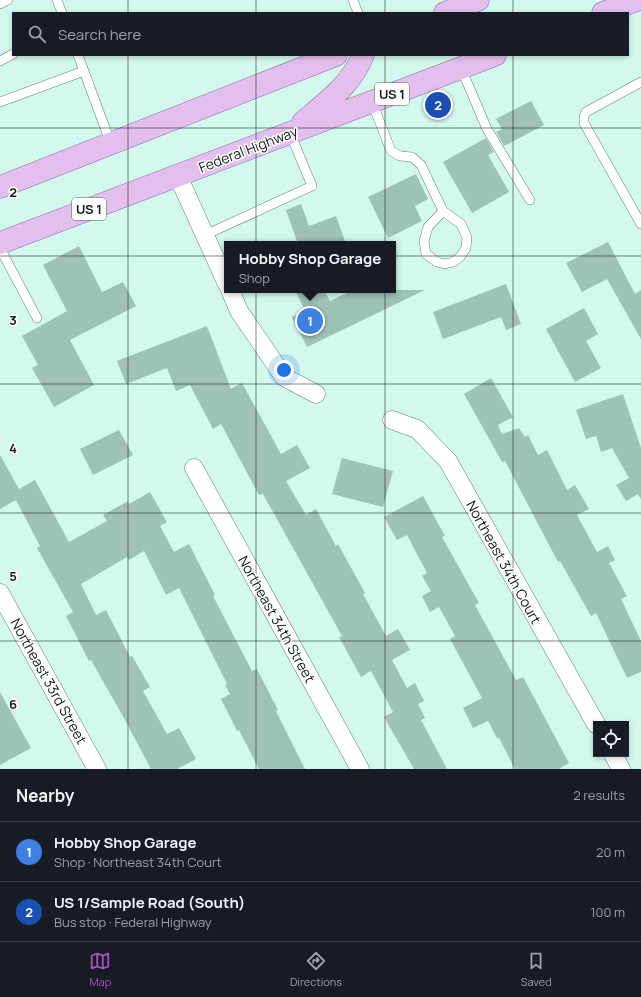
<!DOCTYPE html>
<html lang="en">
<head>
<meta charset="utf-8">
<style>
  body { margin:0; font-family:Manrope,sans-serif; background:#242831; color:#f1f3f6 }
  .controls { position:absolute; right:12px; bottom:12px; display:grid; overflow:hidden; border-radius:0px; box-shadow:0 2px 6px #0003 }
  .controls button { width:36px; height:36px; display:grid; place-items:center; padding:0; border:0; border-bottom:1px solid #363941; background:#171b24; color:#f1f3f6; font:20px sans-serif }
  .you { position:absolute; left:284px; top:370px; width:14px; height:14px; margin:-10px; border:3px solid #fff; border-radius:50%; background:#1a73e8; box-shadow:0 0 0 6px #1a73e833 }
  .badge { display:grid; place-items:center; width:26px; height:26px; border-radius:50%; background:#ab54c1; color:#fff; font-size:13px; font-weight:700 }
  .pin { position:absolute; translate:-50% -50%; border:2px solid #fff; box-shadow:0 1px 4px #0006 }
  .popup { position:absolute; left:224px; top:241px; width:172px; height:52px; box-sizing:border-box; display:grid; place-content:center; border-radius:0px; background:#171b24; filter:drop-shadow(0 1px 3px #0005); font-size:13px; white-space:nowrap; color:#9ea1a6 }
  .popup b { font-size:15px; color:#f1f3f6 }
  .popup::after { content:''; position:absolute; left:50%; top:100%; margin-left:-8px; border:8px solid transparent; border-top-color:#171b24 }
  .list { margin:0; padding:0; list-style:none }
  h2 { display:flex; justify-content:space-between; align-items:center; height:52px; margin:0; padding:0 16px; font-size:17px }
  h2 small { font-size:13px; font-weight:400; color:#9ea1a6 }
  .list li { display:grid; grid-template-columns:26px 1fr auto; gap:12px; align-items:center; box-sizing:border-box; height:60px; padding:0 16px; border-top:1px solid #363941 }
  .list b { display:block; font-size:15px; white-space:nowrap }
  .list p { margin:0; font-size:13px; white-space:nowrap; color:#9ea1a6 }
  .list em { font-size:13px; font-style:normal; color:#9ea1a6 }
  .icon { flex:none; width:22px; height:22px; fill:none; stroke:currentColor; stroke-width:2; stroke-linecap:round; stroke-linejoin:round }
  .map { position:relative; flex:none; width:641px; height:769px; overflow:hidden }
  .search { position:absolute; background:#171b24; box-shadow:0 2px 6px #0003; left:12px; right:12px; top:12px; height:44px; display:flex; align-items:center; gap:10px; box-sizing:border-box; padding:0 14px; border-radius:0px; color:#9ea1a6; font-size:15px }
  .sheet { height:172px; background:#171b24 }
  nav { display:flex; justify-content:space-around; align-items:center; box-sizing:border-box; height:56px; border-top:1px solid #363941; background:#171b24; font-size:11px; color:#9ea1a6 }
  nav a { display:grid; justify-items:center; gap:2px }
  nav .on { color:#ab54c1 }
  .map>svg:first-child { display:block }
</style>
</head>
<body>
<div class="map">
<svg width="641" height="769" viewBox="0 0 641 769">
  <rect width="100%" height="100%" fill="#d3f9ee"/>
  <path fill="#9ec2b8" d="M 531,101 L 544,125 L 504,146 L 496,132 L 502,129 L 496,119 Z
    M 486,138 L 494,152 L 488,155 L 509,192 L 472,213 L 443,162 Z
    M 416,174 L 428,199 L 415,206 L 422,221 L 388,238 L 368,197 Z
    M 301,204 L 309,226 L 336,216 L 346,244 L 298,244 L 286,210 Z
    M 608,242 L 635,294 L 641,290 L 641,339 L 607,279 L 582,292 L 566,263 Z
    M 79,246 L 102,292 L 123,282 L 136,306 L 70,340 L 94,385 L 54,407 L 32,368 L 38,365 L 22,336 L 67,311 L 43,265 Z
    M 506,284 L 521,324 L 506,330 L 501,317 L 443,339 L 433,312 Z
    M 295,290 L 324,290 L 330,301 L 353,290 L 425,290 L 307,347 L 292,317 L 305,311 Z
    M 584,308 L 598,334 L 586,341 L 601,368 L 575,382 L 546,329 Z
    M 207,326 L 231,389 L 242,383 L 281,454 L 297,445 L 310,468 L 286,481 L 306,515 L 316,509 L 336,546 L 338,544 L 365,593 L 363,594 L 386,636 L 398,629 L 410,650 L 392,660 L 407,688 L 415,683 L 424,701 L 418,704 L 425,718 L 421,720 L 447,769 L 414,769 L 384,717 L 393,712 L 371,671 L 361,677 L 339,637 L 342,636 L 263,494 L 259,495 L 221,424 L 213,429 L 190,385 L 176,391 L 167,368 L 126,384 L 117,361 Z
    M 491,378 L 513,417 L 498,425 L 502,434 L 519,428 L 525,437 L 528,435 L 538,455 L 547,450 L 567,490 L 575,485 L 589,509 L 577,515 L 597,552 L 608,546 L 615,560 L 609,563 L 627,596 L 621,599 L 641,641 L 641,672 L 627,678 L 596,613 L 591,616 L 560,561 L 558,562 L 505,461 L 502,462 L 464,394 Z
    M 623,394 L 641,448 L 641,499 L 638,494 L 626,501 L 616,485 L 629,478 L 612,448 L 601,452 L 596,436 L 586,439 L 576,410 Z
    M 119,430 L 133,455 L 93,475 L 80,449 Z
    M 0,455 L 19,489 L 35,480 L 69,542 L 107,521 L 103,515 L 128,501 L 129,504 L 150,492 L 167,522 L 160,526 L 174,552 L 189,544 L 215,595 L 213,596 L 252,671 L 257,669 L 278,710 L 276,711 L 305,769 L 259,769 L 239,730 L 237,731 L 221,699 L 230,694 L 225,685 L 227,684 L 179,588 L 166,595 L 144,551 L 129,560 L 127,557 L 81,584 L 96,615 L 106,610 L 130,657 L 132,656 L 150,687 L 143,691 L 167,734 L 179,728 L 196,759 L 177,769 L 151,769 L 125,720 L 91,660 L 89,661 L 66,616 L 73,612 L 37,548 L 40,546 L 16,500 L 0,509 Z
    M 342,458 L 393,471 L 383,507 L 332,494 Z
    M 423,496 L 445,536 L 442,537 L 479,603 L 475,605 L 516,680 L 523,677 L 569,763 L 559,769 L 515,769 L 499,738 L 497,738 L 488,721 L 473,728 L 463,708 L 482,698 L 450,639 L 455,636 L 439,607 L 430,612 L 422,596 L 431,591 L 422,576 L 427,573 L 407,535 L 397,540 L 384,517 Z
    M 0,692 L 31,748 L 0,765 Z"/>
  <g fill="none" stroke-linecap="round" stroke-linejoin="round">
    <g stroke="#5f8177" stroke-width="10">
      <path id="service" d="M 57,0 L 62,13
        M 353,0 L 358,13
        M 0,4 L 8,0
        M 78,55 L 111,144
        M 0,61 L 13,54
        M 461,68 L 487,129 L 530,200
        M 641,82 L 586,112 L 584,116 L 584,123 L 641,224
        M 0,102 L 84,71
        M 372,102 L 391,151 L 400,156 L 412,157 L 421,165 L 443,211 L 461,224 L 467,237 L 466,248 L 460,257 L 453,262 L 445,264 L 437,262 L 426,254 L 424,241 L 428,227 L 443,211
        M 205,235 L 312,186 L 290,133
        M 0,248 L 37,318"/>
    </g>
    <g stroke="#5f8177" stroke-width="19">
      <path id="minor" d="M 178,176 L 227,284
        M 230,290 L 239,311 L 284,377 L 316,394
        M 392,420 L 417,429 L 448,461 L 596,724
        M 194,468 L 360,769
        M 0,593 L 97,769
        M 613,754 L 621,769"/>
    </g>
    <g stroke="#8d6b9c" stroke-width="23">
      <path id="primary" d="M 445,13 L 478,0
        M 603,13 L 637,0
        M 303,122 C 326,103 352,84 363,55
        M 0,187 L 336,55
        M 0,243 L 495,55"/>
    </g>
    <use href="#service" stroke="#fff" stroke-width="9"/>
    <use href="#minor" stroke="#fff" stroke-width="18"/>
    <use href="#primary" stroke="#e3bfee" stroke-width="22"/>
  </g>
  <path fill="none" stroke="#101e1a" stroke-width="1" stroke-opacity="0.55" d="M 128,0 L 128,13M 256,0 L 256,13M 385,0 L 385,13M 513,0 L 513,13M 128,55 L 128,769M 256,55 L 256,769M 385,55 L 385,769M 513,55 L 513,769M 0,128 L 641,128M 0,256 L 641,256M 0,384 L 641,384M 0,513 L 641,513M 0,641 L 641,641"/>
  <g text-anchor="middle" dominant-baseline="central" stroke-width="3" stroke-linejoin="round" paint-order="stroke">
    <g fill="#fff" stroke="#58625f" stroke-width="1">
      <rect x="375" y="83" width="34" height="22" rx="3"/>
      <rect x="72" y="198" width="34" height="22" rx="3"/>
    </g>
    <g font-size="13" font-weight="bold" fill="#101e1a">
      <text x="392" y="94">US 1</text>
      <text x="89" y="209">US 1</text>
    </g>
    <g font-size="14" fill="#101e1a" stroke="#fff">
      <text transform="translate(248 149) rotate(-21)">Federal Highway</text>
      <text transform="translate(504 562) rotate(61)">Northeast 34th Court</text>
      <text transform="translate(277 619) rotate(61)">Northeast 34th Street</text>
      <text transform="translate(49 681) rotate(61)">Northeast 33rd Street</text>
    </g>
  </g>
  <g font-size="13" text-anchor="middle" font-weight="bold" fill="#101e1a" stroke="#fff" stroke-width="3" stroke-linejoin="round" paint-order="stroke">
    <text x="13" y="197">2</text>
    <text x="13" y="325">3</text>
    <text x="13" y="453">4</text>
    <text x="13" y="581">5</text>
    <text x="13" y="709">6</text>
  </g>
</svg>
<div class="controls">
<button><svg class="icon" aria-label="locate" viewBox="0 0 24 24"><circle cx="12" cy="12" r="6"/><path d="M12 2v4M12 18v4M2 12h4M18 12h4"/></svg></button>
</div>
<div class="you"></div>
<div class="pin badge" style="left:310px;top:321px;background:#3f7fe0">1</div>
<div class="popup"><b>Hobby Shop Garage</b>Shop</div>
<div class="pin badge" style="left:438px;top:105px;background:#1a4fb4">2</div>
<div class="search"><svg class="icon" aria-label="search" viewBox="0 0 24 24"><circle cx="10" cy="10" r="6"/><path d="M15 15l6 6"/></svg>Search here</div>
</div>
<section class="sheet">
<h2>Nearby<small>2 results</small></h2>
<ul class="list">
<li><span class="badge" style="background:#3f7fe0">1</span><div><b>Hobby Shop Garage</b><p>Shop · Northeast 34th Court</p></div><em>20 m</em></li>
<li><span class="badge" style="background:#1a4fb4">2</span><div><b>US 1/Sample Road (South)</b><p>Bus stop · Federal Highway</p></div><em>100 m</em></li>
</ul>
</section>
<nav>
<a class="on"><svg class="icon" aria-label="map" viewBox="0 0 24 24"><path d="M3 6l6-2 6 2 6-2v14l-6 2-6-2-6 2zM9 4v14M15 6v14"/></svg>Map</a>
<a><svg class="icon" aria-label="directions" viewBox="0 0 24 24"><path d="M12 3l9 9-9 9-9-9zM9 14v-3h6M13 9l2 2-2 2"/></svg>Directions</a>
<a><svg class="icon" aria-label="saved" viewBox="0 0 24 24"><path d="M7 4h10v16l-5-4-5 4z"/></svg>Saved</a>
</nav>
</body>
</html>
